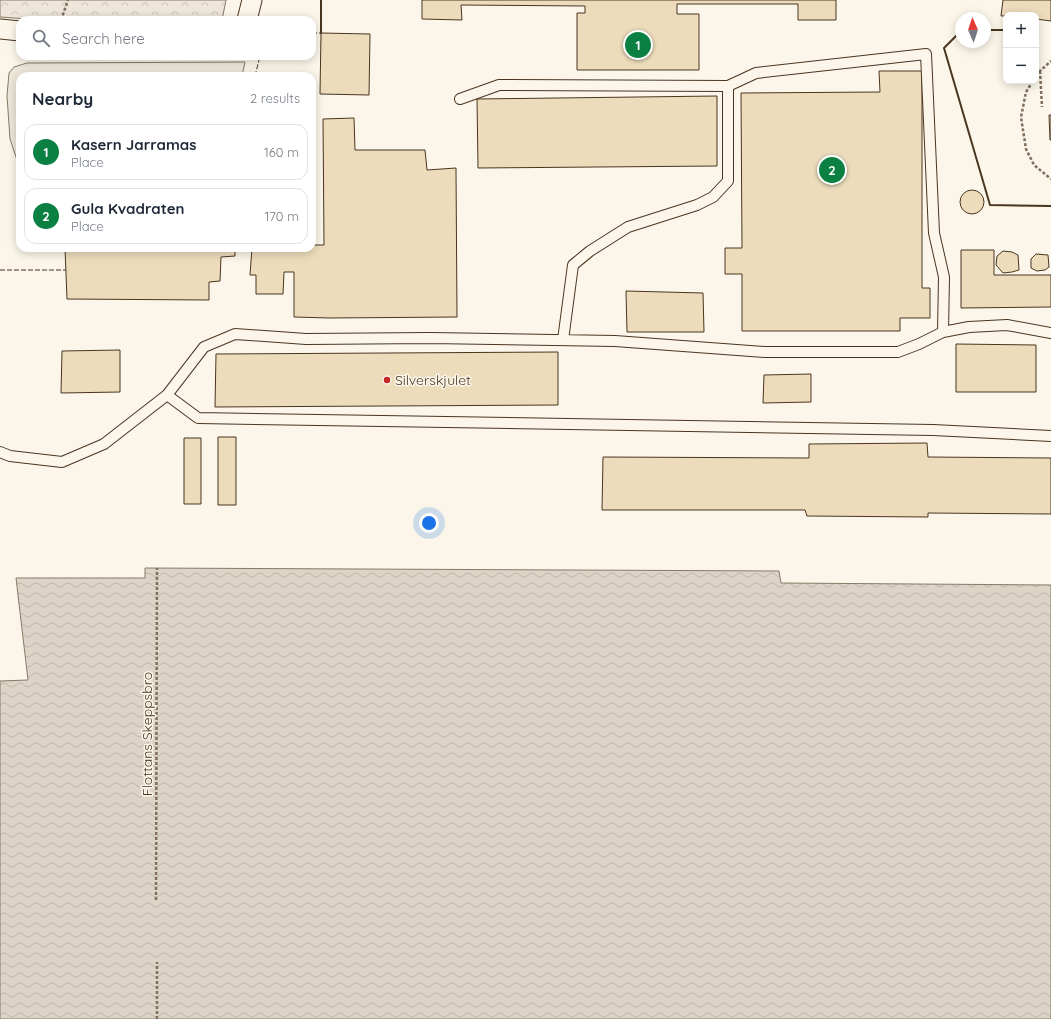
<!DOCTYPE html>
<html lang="en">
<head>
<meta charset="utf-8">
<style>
  body { margin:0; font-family:Quicksand,sans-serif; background:#f2f2f3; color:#1f2937 }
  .controls { position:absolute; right:12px; top:12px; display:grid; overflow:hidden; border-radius:8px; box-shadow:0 2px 10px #0003 }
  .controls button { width:36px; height:36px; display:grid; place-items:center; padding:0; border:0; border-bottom:1px solid #e0e1e3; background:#fff; color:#1f2937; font:20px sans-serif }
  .compass { position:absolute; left:955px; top:12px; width:36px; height:36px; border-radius:50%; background:#fff; box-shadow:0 2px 10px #0003; rotate:357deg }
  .you { position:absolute; left:429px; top:523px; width:14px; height:14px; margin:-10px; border:3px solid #fff; border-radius:50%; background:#1a73e8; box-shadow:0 0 0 6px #1a73e833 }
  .badge { display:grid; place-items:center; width:26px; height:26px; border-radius:50%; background:#0b8043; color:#fff; font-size:13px; font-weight:700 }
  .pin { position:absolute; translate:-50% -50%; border:2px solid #fff; box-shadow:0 1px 4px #0006 }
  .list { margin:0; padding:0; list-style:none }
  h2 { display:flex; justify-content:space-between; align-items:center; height:52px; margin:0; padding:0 16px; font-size:17px }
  h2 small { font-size:13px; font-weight:400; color:#747a83 }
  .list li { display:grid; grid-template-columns:26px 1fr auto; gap:12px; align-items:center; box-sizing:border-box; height:56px; margin:0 8px 8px; padding:0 8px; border:1px solid #e0e1e3; border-radius:12px }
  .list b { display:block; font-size:15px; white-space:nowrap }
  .list p { margin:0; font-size:13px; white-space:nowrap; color:#747a83 }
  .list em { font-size:13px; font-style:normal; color:#747a83 }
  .icon { flex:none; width:22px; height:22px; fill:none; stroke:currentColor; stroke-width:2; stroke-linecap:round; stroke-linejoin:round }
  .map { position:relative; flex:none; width:1051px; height:1019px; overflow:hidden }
  .search { position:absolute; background:#fff; box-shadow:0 2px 10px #0003; left:16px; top:16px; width:300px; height:44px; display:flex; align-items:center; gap:10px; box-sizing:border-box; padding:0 14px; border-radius:12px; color:#747a83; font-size:15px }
  .panel { position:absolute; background:#fff; box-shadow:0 2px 10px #0003; left:16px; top:72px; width:300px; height:180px; border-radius:12px }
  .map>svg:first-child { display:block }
</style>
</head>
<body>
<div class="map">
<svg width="1051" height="1019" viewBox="0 0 1051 1019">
  <defs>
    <pattern id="park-crowns" width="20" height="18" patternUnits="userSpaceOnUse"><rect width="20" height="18" fill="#ede6d9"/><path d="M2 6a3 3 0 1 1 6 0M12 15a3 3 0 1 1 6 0" fill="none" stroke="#cdc6ba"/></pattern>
    <pattern id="water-waves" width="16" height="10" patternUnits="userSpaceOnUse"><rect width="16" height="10" fill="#dcd4c6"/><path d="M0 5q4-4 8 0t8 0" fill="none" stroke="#beb7aa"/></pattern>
  </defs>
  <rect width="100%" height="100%" fill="#fbf6e9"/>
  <path fill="url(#park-crowns)" stroke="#887966" d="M 0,0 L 226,0 L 222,20 L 43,20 L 0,17 Z"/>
  <path fill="#ede7d9" stroke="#887966" d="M 245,62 L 242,76 L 20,76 L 20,169 L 10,139 L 7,96 L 9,73 L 14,67 L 27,63 Z"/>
  <path fill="url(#water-waves)" stroke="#887966" d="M 145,568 L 779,571 L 781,583 L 1051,585 L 1051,1019 L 0,1019 L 0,681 L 28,680 L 16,578 L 145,578 Z"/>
  <path fill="#ecdcbc" stroke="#4a3520" d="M 422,0 L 836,0 L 836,20 L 798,20 L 798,4 L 677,4 L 677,14 L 699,14 L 699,70 L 577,70 L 577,13 L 585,13 L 585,6 L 461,5 L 462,20 L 422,19 Z
    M 1003,0 L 1051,0 L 1051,21 L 1036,19 L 1036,15 L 1001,16 Z
    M 321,33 L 370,34 L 369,95 L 320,94 Z
    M 879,71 L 922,71 L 922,288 L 930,288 L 930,318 L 900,318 L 900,331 L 742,331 L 742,274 L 725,274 L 725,248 L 742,248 L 741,93 L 880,92 Z
    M 717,96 L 717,166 L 478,168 L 477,99 Z
    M 1049,115 L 1051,115 L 1051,140 L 1050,140 Z
    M 354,118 L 355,150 L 425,150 L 427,170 L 456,168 L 457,317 L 330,318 L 294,317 L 294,272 L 284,272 L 283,294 L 256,294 L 256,275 L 250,275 L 252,248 L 312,248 L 312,245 L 324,245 L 323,119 Z
    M960 202a12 12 0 1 1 24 0a12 12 0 1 1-24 0Z
    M 65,248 L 235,248 L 235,256 L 221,257 L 220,281 L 209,282 L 209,300 L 67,299 Z
    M 961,250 L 994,250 L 994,275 L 1051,275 L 1051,307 L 961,308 Z
    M 1003,251 L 1012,252 L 1018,255 L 1019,270 L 1012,272 L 1003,273 L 996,265 L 997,256 Z
    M 1036,254 L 1048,255 L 1049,267 L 1045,270 L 1037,271 L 1031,268 L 1031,259 Z
    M 626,291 L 703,293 L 704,332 L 627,332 Z
    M 956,344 L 1036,345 L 1036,392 L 956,392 Z
    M 120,350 L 120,392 L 61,393 L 62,351 Z
    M 558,352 L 558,405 L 215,407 L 216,354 Z
    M 811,374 L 811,402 L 763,403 L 764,375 Z
    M 218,437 L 236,437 L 236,505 L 218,505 Z
    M 184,438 L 201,438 L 201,504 L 184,504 Z
    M 927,443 L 928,457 L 1051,458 L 1051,514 L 928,513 L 928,517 L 807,516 L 805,510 L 602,510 L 603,457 L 809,458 L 809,444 Z"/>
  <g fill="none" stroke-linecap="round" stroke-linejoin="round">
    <g stroke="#4a3520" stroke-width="12">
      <path id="service" d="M 728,86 L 756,73 L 926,54 L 934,233 L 944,277 L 943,332
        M 460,99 L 499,85 L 728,86 L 728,181 L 713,197 L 697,205 L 628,227 L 590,251 L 573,265 L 563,340
        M 167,395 L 198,418 L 933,430 L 1051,436
        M 0,452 L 10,456 L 62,462 L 104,444 L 167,395 L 204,347 L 235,334 L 306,339 L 430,338 L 615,341 L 765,352 L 898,352 L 919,344 L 943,332 L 969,327 L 1007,325 L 1051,333"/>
    </g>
    <g stroke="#4a3520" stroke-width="21">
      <path id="minor" d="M 247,20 L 252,0
        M 0,29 L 20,31"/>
    </g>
    <path stroke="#7f6f5c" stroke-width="2.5" stroke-dasharray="3 2" stroke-linecap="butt" d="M 61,20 L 68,0
      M 1040,71 L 1042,107
      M 1036,76 L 1040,71 L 1051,61
      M 1033,81 L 1026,92 L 1021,117 L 1026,149 L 1034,165 L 1051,179
      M 156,900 L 157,568
      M 157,1019 L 157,962"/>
    <use href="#service" stroke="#fbf6e9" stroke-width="10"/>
    <use href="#minor" stroke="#fbf6e9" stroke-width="19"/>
    <path stroke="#4a3520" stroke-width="1" stroke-dasharray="5 2" stroke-linecap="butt" d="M 312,33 L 321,33
      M 255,76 L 260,56
      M 0,270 L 66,270"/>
    <path stroke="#4a3520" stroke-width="2" d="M 321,0 L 321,33
      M 985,30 L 1006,30
      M 961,31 L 944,48 L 990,205 L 1051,206"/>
  </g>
  <circle fill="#c62828" stroke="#fbf6e9" stroke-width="1.5" cx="387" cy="380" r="4"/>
  <g text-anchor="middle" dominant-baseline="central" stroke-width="3" stroke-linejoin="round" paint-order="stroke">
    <g font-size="14" fill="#4a3520" stroke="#fbf6e9" text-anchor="start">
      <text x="395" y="380">Silverskjulet</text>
    </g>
    <g font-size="14" fill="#4a3520" stroke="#fbf6e9">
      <text transform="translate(147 734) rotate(-90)">Flottans Skeppsbro</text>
    </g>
  </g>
</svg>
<div class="controls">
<button>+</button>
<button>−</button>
</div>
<svg class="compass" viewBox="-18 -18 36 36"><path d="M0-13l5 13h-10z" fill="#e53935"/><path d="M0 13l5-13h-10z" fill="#747a83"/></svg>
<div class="you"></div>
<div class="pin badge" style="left:638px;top:45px">1</div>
<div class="pin badge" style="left:832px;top:170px">2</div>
<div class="search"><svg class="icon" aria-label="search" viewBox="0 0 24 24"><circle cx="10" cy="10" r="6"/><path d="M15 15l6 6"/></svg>Search here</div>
<section class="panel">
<h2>Nearby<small>2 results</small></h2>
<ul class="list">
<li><span class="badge">1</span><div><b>Kasern Jarramas</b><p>Place</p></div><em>160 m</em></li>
<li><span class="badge">2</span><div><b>Gula Kvadraten</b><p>Place</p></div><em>170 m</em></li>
</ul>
</section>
</div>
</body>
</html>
